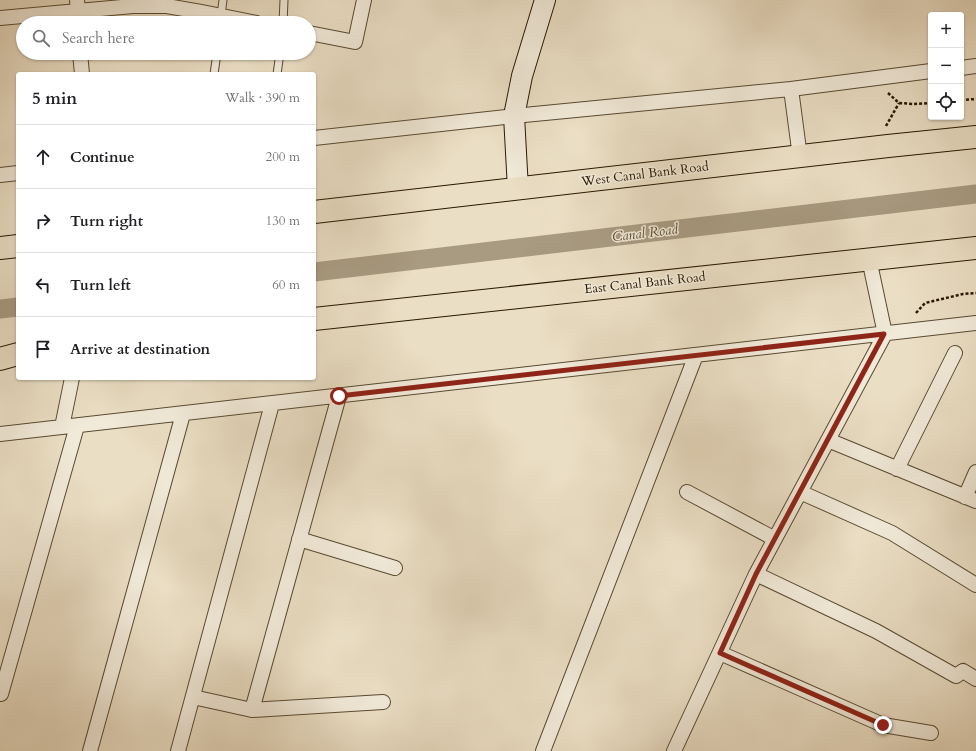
<!DOCTYPE html>
<html lang="en">
<head>
<meta charset="utf-8">
<style>
  body { margin:0; font-family:Cardo,serif; background:#f2f2f2; color:#202124 }
  .controls { position:absolute; right:12px; top:12px; display:grid; overflow:hidden; border-radius:4px; box-shadow:0 1px 3px #0004 }
  .controls button { width:36px; height:36px; display:grid; place-items:center; padding:0; border:0; border-bottom:1px solid #e0e0e0; background:#fff; color:#202124; font:20px sans-serif }
  .stop { position:absolute; width:12px; height:12px; margin:-9px; border:3px solid #8f2418; border-radius:50%; background:#fff }
  .stop.end { background:#8f2418; border-color:#fff; box-shadow:0 1px 4px #0008 }
  .list { margin:0; padding:0; list-style:none }
  h2 { display:flex; justify-content:space-between; align-items:center; height:52px; margin:0; padding:0 16px; font-size:17px }
  h2 small { font-size:13px; font-weight:400; color:#757577 }
  .list li { display:grid; grid-template-columns:26px 1fr auto; gap:12px; align-items:center; box-sizing:border-box; height:64px; padding:0 16px; border-top:1px solid #e0e0e0 }
  .list b { display:block; font-size:15px; white-space:nowrap }
  .list em { font-size:13px; font-style:normal; color:#757577 }
  .icon { flex:none; width:22px; height:22px; fill:none; stroke:currentColor; stroke-width:2; stroke-linecap:round; stroke-linejoin:round }
  .map { position:relative; flex:none; width:976px; height:751px; overflow:hidden }
  .search { position:absolute; background:#fff; box-shadow:0 1px 3px #0004; left:16px; top:16px; width:300px; height:44px; display:flex; align-items:center; gap:10px; box-sizing:border-box; padding:0 14px; border-radius:22px; color:#757577; font-size:15px }
  .panel { position:absolute; background:#fff; box-shadow:0 1px 3px #0004; left:16px; top:72px; width:300px; height:308px; border-radius:4px }
  .map>svg:first-child { display:block }
</style>
</head>
<body>
<div class="map">
<svg width="976" height="751" viewBox="0 0 976 751">
  <rect width="100%" height="100%" fill="#eadec4"/>
  <filter id="stains"><feTurbulence type="fractalNoise" baseFrequency=".005" numOctaves="4"/><feColorMatrix values="0 0 0 0 .2 0 0 0 0 .09 0 0 0 0 .02 0 0 0 .5 -.17"/></filter>
  <radialGradient id="worn" r=".72"><stop offset=".6" stop-color="#630" stop-opacity="0"/><stop offset="1" stop-color="#630" stop-opacity=".3"/></radialGradient>
  <g fill="none" stroke-linecap="round" stroke-linejoin="round">
    <path stroke="#a89b82" stroke-width="19" d="M 314,272 L 976,194
      M 0,309 L 18,307"/>
    <g stroke="#594a32" stroke-width="9">
      <path id="lane" d="M 220,23 L 223,0
        M 283,23 L 284,0
        M 214,74 L 217,53
        M 277,74 L 280,53"/>
    </g>
    <g stroke="#594a32" stroke-width="16">
      <path id="street" d="M 77,0 L 79,23
        M 0,18 L 133,6 L 167,6 L 201,12 L 257,23
        M 309,33 L 355,42 L 364,0
        M 80,53 L 82,74
        M 961,68 L 976,66
        M 791,89 L 800,157
        M 314,138 L 514,116 L 791,89 L 931,71
        M 0,175 L 18,173
        M 62,427 L 72,378
        M 0,434 L 976,323
        M 828,440 L 976,501
        M 897,469 L 955,353
        M 687,492 L 775,539
        M 800,492 L 892,533 L 976,585
        M 965,497 L 976,472
        M 299,539 L 395,568
        M 756,574 L 876,631 L 956,676 L 963,671 L 976,679
        M 720,653 L 883,725 L 931,733
        M 1,694 L 77,426
        M 193,697 L 252,710 L 383,702
        M 252,710 L 339,396
        M 90,751 L 183,414
        M 178,751 L 272,404
        M 543,751 L 696,355
        M 674,751 L 756,574 L 885,334 L 869,259"/>
    </g>
    <g stroke="#291801" stroke-width="22">
      <path id="secondary" d="M 518,189 L 514,116 L 522,76 L 545,0"/>
    </g>
    <g stroke="#291801" stroke-width="24">
      <path id="highway" d="M 314,212 L 888,146 L 976,137
        M 0,248 L 18,246
        M 314,319 L 976,248
        M 0,359 L 18,354"/>
    </g>
    <path stroke="#291801" stroke-width="2.5" stroke-dasharray="3 2" stroke-linecap="butt" d="M 888,93 L 899,103 L 913,104 L 931,103
      M 961,100 L 976,99
      M 886,126 L 899,103
      M 916,313 L 925,303 L 963,294 L 976,293"/>
    <use href="#lane" stroke="#f1ead9" stroke-width="7"/>
    <use href="#street" stroke="#f1ead9" stroke-width="14"/>
    <use href="#secondary" stroke="#f1ead9" stroke-width="20"/>
    <use href="#highway" stroke="#eadec4" stroke-width="22"/>
  </g>
  <g fill="none" stroke-linecap="round" stroke-linejoin="round">
    <path stroke="#8f2418" stroke-width="5" d="M 339,396 L 884,334 L 756,574 L 720,653 L 883,725"/>
  </g>
  <g text-anchor="middle" dominant-baseline="central" stroke-width="3" stroke-linejoin="round" paint-order="stroke">
    <g font-size="13" fill="#291801" stroke="#f1ead9">
      <text transform="translate(645 174) rotate(-7)">West Canal Bank Road</text>
      <text transform="translate(645 283) rotate(-6)">East Canal Bank Road</text>
    </g>
    <g font-size="14" font-style="italic" fill="#5c4c35" stroke="#f1ead9">
      <text transform="translate(645 233) rotate(-7)">Canal Road</text>
    </g>
  </g>
  <rect width="100%" height="100%" filter="url(#stains)"/>
  <rect width="100%" height="100%" fill="url(#worn)"/>
</svg>
<div class="controls">
<button>+</button>
<button>−</button>
<button><svg class="icon" aria-label="locate" viewBox="0 0 24 24"><circle cx="12" cy="12" r="6"/><path d="M12 2v4M12 18v4M2 12h4M18 12h4"/></svg></button>
</div>
<div class="stop" style="left:339px;top:396px"></div>
<div class="stop end" style="left:883px;top:725px"></div>
<div class="search"><svg class="icon" aria-label="search" viewBox="0 0 24 24"><circle cx="10" cy="10" r="6"/><path d="M15 15l6 6"/></svg>Search here</div>
<section class="panel">
<h2>5 min<small>Walk · 390 m</small></h2>
<ul class="list">
<li><svg class="icon" aria-label="ahead" viewBox="0 0 24 24"><path d="M12 20V5M6 11l6-6 6 6"/></svg><div><b>Continue</b></div><em>200 m</em></li>
<li><svg class="icon" aria-label="right" viewBox="0 0 24 24"><path d="M7 20v-9h11M14 6l5 5-5 5"/></svg><div><b>Turn right</b></div><em>130 m</em></li>
<li><svg class="icon" aria-label="left" viewBox="0 0 24 24"><path d="M17 20v-9H6M10 6l-5 5 5 5"/></svg><div><b>Turn left</b></div><em>60 m</em></li>
<li><svg class="icon" aria-label="arrive" viewBox="0 0 24 24"><path d="M6 21V4h12l-3 4 3 4H6"/></svg><div><b>Arrive at destination</b></div></li>
</ul>
</section>
</div>
</body>
</html>
